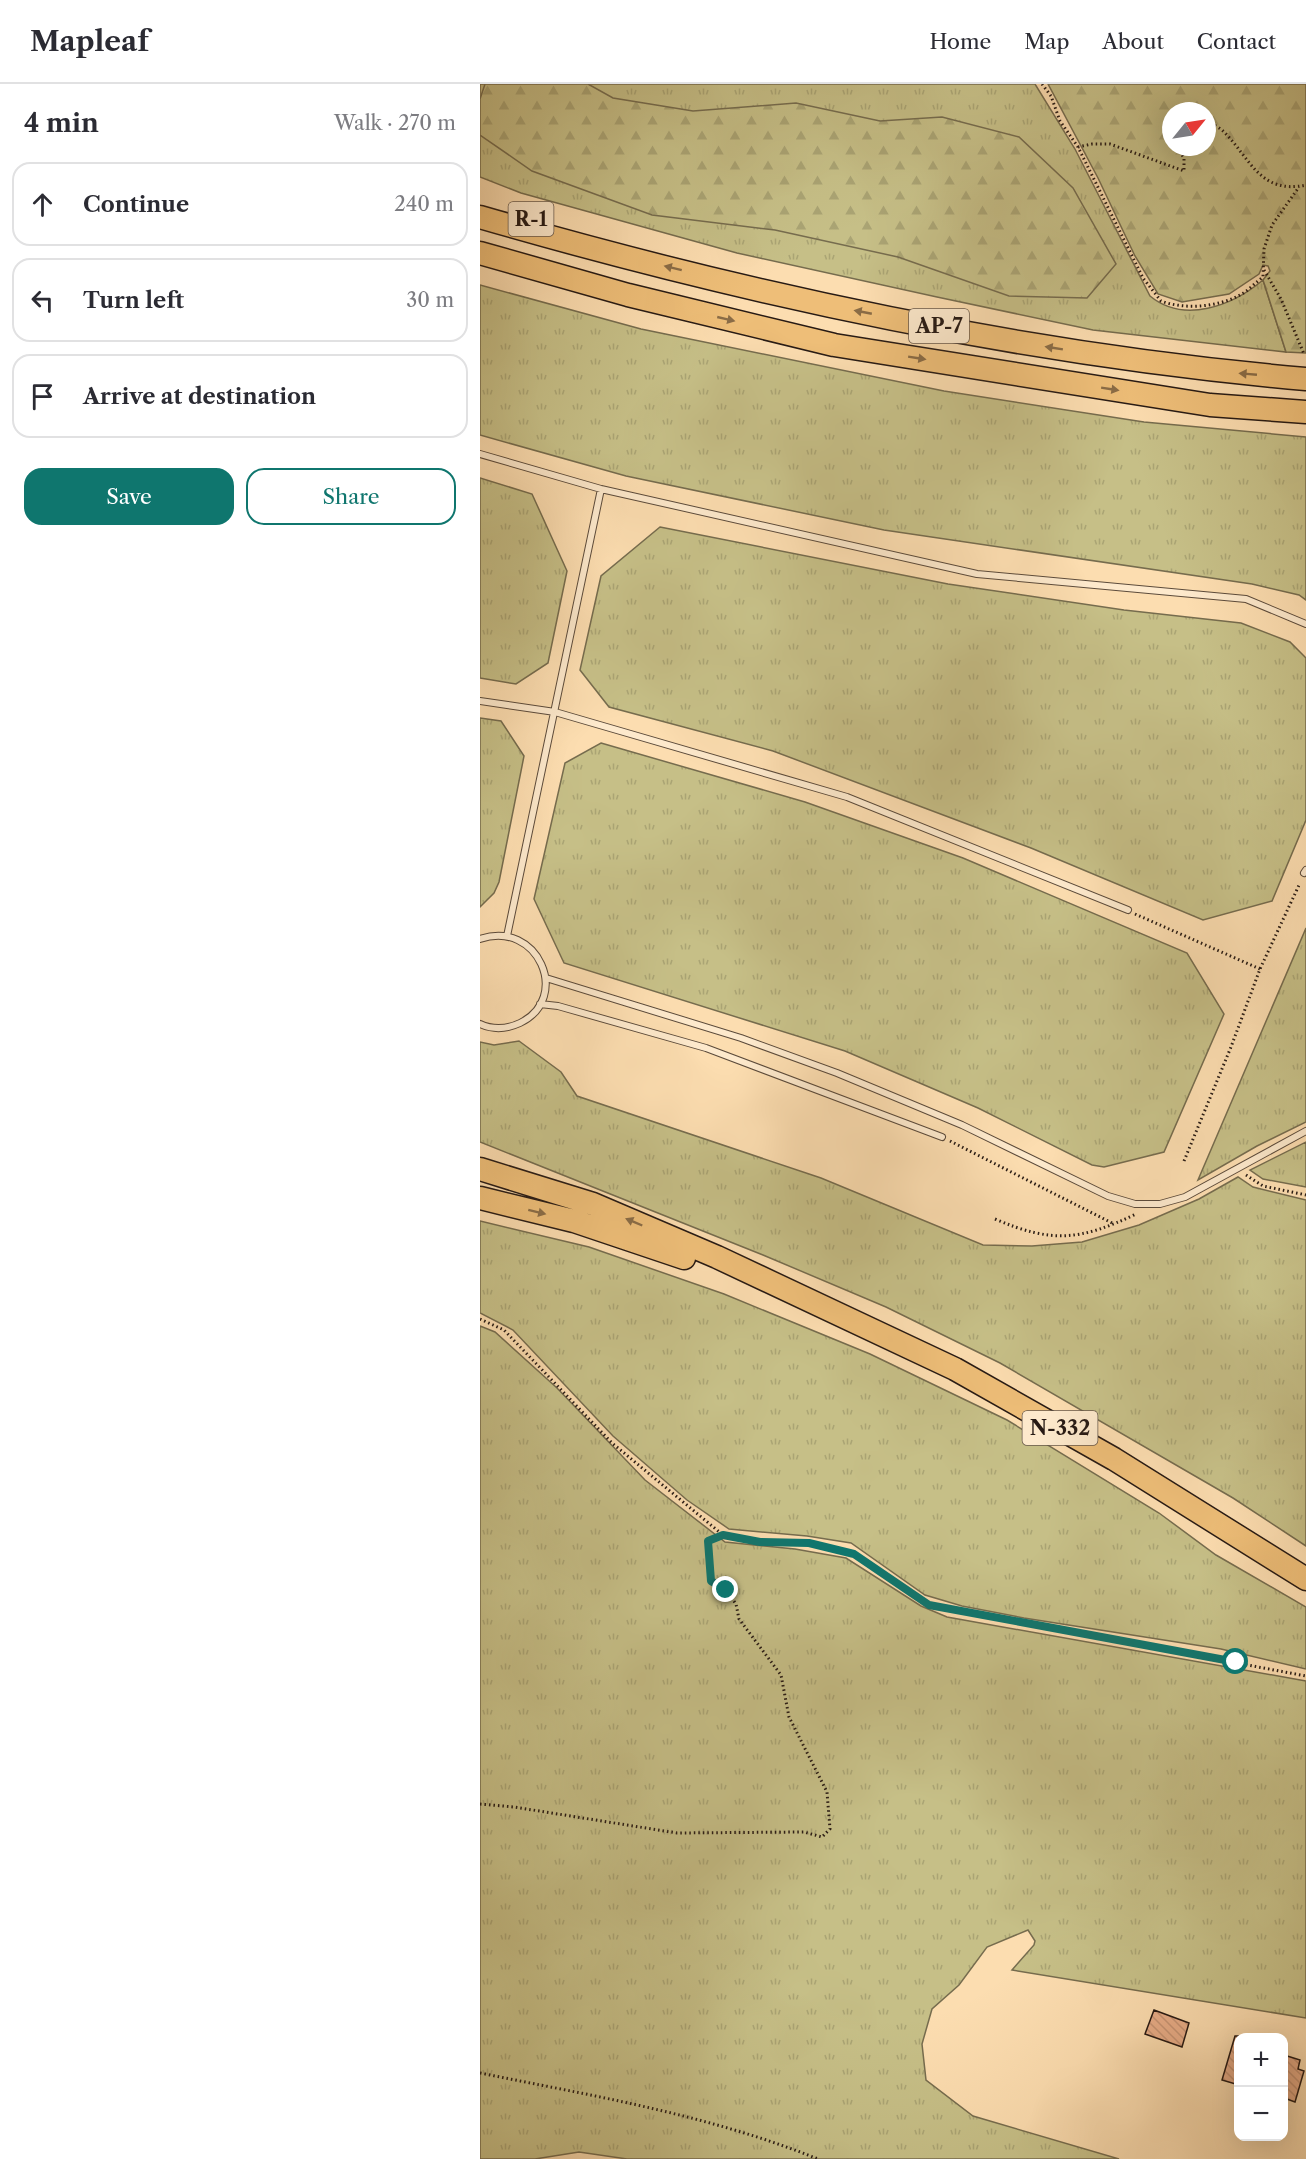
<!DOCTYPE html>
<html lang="en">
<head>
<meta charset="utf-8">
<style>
  body { margin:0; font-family:"Libre Caslon Text",serif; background:#f2f2f3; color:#2b2b33 }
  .controls { position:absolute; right:18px; bottom:18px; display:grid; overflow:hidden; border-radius:12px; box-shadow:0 6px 24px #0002 }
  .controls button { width:54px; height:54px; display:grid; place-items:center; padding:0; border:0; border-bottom:2px solid #e1e1e2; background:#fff; color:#2b2b33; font:30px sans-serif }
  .compass { position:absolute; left:682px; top:18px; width:54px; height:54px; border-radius:50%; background:#fff; box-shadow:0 6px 24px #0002; rotate:60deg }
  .stop { position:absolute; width:18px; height:18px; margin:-14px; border:4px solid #0f766e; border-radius:50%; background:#fff }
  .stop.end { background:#0f766e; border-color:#fff; box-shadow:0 2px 6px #0008 }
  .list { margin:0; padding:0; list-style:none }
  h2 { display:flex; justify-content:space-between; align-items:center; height:78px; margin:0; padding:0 24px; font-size:26px }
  h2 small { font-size:20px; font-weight:400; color:#7c7c81 }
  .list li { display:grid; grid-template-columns:39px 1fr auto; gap:18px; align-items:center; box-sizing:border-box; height:84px; margin:0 12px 12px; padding:0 12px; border:2px solid #e1e1e2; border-radius:18px }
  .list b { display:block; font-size:22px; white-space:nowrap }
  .list em { font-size:20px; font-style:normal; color:#7c7c81 }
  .actions { display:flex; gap:12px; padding:18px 24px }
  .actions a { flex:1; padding:14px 0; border:2px solid #0f766e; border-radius:18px; text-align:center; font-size:21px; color:#0f766e }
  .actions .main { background:#0f766e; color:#fff }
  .icon { flex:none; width:33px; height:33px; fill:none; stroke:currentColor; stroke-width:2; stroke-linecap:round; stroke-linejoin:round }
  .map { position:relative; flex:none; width:826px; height:2075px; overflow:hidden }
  header { display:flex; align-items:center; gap:36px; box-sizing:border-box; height:84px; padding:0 30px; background:#fff; border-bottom:2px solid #e1e1e2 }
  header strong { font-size:28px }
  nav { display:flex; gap:33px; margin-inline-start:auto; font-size:21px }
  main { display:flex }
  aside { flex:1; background:#fff }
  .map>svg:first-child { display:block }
</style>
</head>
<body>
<header>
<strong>Mapleaf</strong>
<nav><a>Home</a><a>Map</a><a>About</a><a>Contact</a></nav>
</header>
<main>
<aside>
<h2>4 min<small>Walk · 270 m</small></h2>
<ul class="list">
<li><svg class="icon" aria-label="ahead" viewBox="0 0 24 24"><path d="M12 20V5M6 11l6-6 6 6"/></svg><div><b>Continue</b></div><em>240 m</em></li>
<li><svg class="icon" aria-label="left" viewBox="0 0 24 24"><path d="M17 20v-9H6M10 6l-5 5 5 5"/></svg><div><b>Turn left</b></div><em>30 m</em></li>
<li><svg class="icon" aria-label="arrive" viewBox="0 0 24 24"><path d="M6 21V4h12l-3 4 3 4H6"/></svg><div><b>Arrive at destination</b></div></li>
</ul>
<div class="actions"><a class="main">Save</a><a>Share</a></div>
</aside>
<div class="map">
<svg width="826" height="2075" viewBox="0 0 826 2075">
  <defs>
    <pattern id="grass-tufts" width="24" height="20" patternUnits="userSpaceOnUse" patternTransform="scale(1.5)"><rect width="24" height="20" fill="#c6bf87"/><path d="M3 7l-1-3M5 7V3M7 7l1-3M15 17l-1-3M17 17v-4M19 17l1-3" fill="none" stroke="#aaa474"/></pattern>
    <pattern id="forest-firs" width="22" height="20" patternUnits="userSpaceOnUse" patternTransform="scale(1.5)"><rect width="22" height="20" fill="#c6bf87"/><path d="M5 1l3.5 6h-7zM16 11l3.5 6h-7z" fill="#aaa474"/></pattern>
    <pattern id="building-back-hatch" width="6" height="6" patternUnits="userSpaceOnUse" patternTransform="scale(1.5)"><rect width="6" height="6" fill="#e8ad88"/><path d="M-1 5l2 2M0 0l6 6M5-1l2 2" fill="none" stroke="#c79474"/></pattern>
  </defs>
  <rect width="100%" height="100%" fill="#fcddb0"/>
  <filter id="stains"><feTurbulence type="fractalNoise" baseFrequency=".00333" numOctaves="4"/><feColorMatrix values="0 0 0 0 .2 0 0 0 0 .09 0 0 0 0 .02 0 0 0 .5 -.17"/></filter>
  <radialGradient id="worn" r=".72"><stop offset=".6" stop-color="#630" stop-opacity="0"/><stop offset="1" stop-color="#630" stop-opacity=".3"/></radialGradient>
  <path fill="url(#grass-tufts)" stroke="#766c4e" stroke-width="1.5" d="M 0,0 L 555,0 L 595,65 L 670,212 C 704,240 752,222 783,196 L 806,268 L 613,246 L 457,213 L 257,169 L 41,109 L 0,93 Z
    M 0,201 L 161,245 L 464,307 L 664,338 L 826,353 L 826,516 L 819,511 L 772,500 L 404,446 L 146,392 L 0,351 Z
    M 0,394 L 52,410 L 87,487 L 68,579 L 36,600 L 0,594 Z
    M 180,443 L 468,500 L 644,526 L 761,539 L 810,558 L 826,574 L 826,736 L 792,817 L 723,836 L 551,764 L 293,667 L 129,623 L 100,586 L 121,492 Z
    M 0,634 L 21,637 L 44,672 L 19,798 L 14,809 L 0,823 Z
    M 121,659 L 325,718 L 483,774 L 707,869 L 744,930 L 684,1068 L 624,1083 L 612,1081 L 498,1024 L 365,967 L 84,879 L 54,815 L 85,679 Z
    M 826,844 L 826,1038 L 777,1062 L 718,1096 Z
    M 39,957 L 81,988 L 97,1012 L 341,1094 L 503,1161 L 552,1162 L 602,1158 L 659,1141 L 719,1115 L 758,1093 L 773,1103 L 826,1116 L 826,1462 L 753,1414 L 520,1279 L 406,1223 L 283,1171 L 0,1058 L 0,958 L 14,961 Z
    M 826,1058 L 826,1103 L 783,1095 L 770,1086 Z
    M 0,1137 L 109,1163 L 244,1210 L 390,1270 L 527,1336 L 679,1429 L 736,1471 L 826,1523 L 826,1585 L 741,1565 L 544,1534 L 482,1522 L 445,1511 L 371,1459 L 327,1452 L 249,1445 L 207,1416 L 133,1352 L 33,1246 L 0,1229 Z
    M 0,1242 L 15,1248 L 77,1304 L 165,1396 L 245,1458 L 315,1465 L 366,1474 L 441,1522 L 467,1533 L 826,1597 L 826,1934 L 532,1886 L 554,1861 L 555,1857 L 548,1846 L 507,1863 L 479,1901 L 452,1925 L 442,1960 L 446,1996 L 493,2032 L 639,2075 L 147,2075 L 99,2068 L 55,2075 L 0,2075 Z"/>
  <path fill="url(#forest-firs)" stroke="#766c4e" stroke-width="1.5" fill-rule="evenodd" d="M 5,0 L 108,0 L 133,14 L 213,27 L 316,19 L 400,37 L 462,33 L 539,53 L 593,104 L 636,180 L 607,214 L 529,212 L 418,173 L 295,146 L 172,131 L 52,87 L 0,51 L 0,15 Z
    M 568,0 L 826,0 L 826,269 L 806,268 L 783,196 L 790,187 L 788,182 L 783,181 L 779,190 L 749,210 L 702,218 L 678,210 L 655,172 L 618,94 ZM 691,27 L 727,27 L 727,63 L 691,63 Z"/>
  <path fill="url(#building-back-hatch)" stroke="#271a14" stroke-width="1.5" d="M 674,1926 L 709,1939 L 702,1963 L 665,1950 Z
    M 755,1952 L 759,1952 L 759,2001 L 742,1996 Z
    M 804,1971 L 820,1976 L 818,1985 L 824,1987 L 815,2018 L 804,2014 Z"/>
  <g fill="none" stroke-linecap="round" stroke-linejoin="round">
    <g stroke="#5c4b3b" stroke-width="8">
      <path id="lane" d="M 0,370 L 121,405 L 497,490 L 766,515 L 826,540
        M 0,617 L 75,628 L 367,713 L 648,826
        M 824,789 L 826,786
        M 27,852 L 121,405
        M 0,855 C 58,835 92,914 40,939 C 27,945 13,946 0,940
        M 66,894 L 261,954 L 357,989 L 482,1041 L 628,1112 L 655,1120 L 680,1120 L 705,1113 L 826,1047
        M 60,920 L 78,922 L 226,964 L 462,1053"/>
    </g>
    <g stroke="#271a14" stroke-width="25">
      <path id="highway" d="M 0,133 C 269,211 547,271 826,295
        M 0,169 L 148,211 L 354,261 L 730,321 L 826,328
        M 0,1085 L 113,1120 L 237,1173 L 475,1285 L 634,1375 L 826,1495
        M 0,1114 L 94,1137 L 204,1174"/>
    </g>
    <path stroke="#271a14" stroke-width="3" stroke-dasharray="1.5 3" stroke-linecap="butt" d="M 562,0 L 571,12 L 580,37 L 598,63 L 663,194 L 681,217 C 705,226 738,223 760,211 C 768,207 775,199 783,193 L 784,165 L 792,141 L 819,103
      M 699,27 L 701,24 L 710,27
      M 727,37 C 732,40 739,43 743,47 C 770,73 779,111 826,101
      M 598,63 L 612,60 L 630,60 L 704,87 L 704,74 L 697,63
      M 784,186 L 801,215 L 824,270
      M 655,830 L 780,885
      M 470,1057 L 634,1140
      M 704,1077 L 751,963 L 780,885 L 820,799
      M 766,1091 L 783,1102 L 826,1111
      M 515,1135 C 573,1160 601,1156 656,1130
      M 0,1235 L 24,1246 L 132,1359 L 243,1451 L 280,1458 L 329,1459 L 374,1470 L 449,1521 L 826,1592
      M 0,1720 L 34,1723 L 197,1749 L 324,1748 L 342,1753 L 350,1745 L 347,1708 L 309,1633 L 301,1591 L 259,1535 L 256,1520 L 246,1506 L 231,1497 L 228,1457 L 243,1451
      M 0,1989 C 114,2012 229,2031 338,2075"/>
    <use href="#lane" stroke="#fde9cc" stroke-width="6"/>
    <use href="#highway" stroke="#eebe78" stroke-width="22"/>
  </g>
  <defs><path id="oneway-solid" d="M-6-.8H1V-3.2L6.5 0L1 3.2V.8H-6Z" transform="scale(1.5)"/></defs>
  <g fill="#8a6c46">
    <use href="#oneway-solid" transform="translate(193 184) rotate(-166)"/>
    <use href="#oneway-solid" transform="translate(383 228) rotate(-169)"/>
    <use href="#oneway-solid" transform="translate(246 235) rotate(13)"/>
    <use href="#oneway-solid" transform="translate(574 264) rotate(-171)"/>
    <use href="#oneway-solid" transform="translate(437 274) rotate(9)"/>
    <use href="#oneway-solid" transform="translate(768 290) rotate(-175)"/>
    <use href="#oneway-solid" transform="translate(630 305) rotate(9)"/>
    <use href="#oneway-solid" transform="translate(57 1128) rotate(14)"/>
    <use href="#oneway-solid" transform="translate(154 1138) rotate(-157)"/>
  </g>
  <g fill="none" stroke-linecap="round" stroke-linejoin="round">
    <path stroke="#0f766e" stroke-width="8" d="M 246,1506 L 231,1497 L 228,1457 L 243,1451 L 280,1458 L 329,1459 L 374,1470 L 449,1521 L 756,1578"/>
  </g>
  <g text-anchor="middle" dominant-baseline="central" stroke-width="4.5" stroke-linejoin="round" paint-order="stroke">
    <g fill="#fde9cc" stroke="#67584b" stroke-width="1.5">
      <rect x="28.5" y="118" width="45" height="34" rx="4.5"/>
      <rect x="429" y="225" width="60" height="34" rx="4.5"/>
      <rect x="542.5" y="1327" width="75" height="34" rx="4.5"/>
    </g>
    <g font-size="20" font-weight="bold" fill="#271a14">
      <text x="51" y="135">R-1</text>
      <text x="459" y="242">AP-7</text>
      <text x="580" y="1344">N-332</text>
    </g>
  </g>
  <rect width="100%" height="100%" filter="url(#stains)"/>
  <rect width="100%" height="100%" fill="url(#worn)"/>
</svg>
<div class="controls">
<button>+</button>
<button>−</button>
</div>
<svg class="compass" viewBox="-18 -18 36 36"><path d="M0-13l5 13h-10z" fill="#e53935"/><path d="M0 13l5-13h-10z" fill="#7c7c81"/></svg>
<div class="stop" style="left:756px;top:1578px"></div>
<div class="stop end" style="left:246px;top:1506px"></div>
</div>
</main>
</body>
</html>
